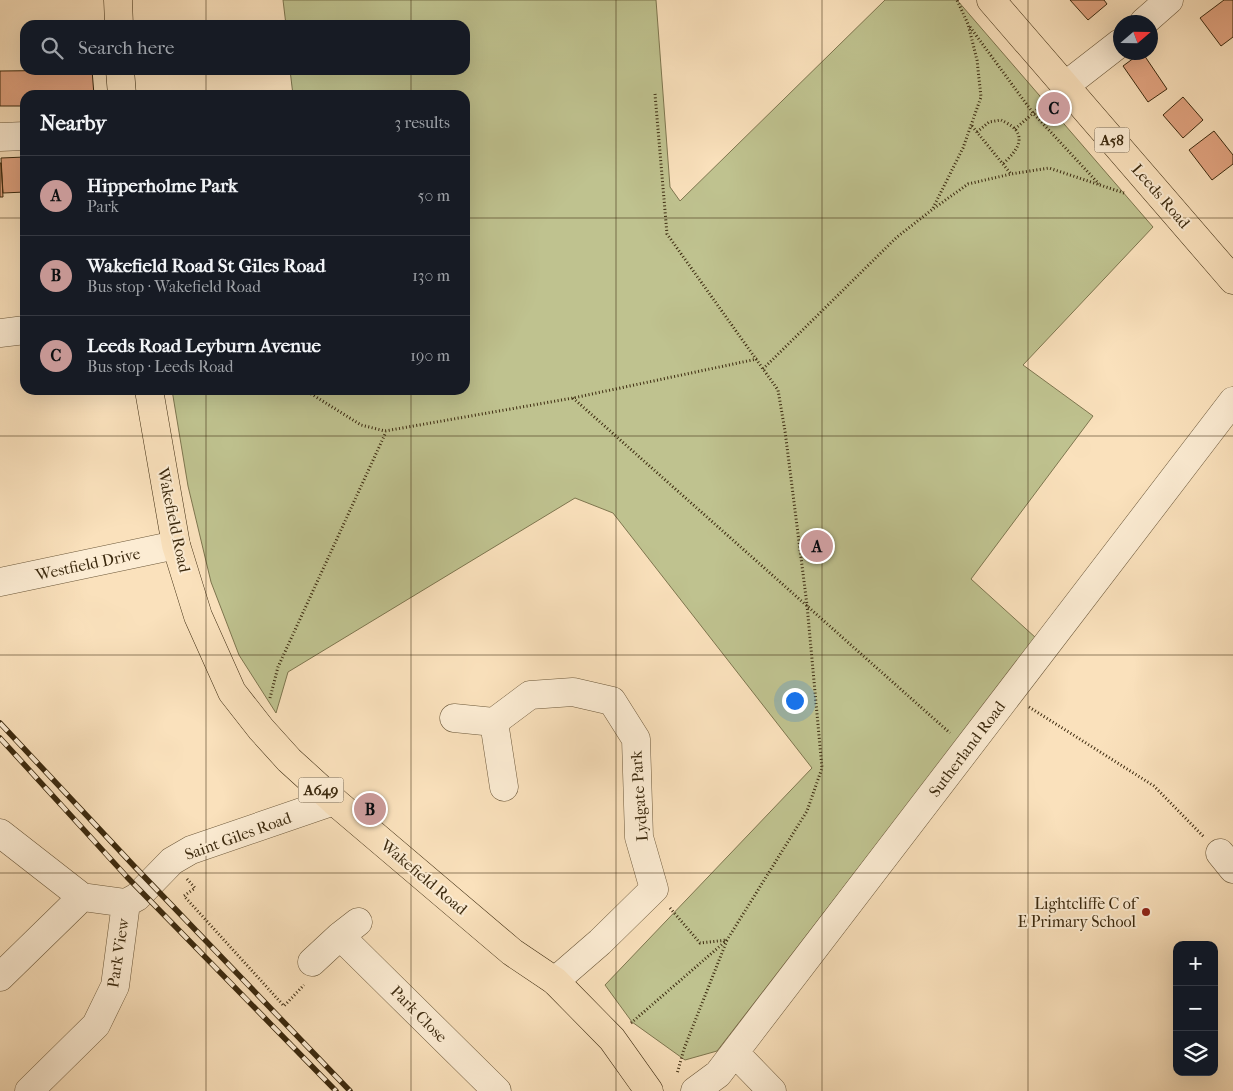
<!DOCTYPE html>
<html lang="en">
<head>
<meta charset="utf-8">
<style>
  body { margin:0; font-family:"IM FELL French Canon",serif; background:#242831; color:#f1f3f6 }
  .controls { position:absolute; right:15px; bottom:15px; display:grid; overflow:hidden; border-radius:10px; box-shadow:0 5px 20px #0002 }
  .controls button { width:45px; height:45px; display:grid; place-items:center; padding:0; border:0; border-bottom:1px solid #363941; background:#171b24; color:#f1f3f6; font:25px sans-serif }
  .compass { position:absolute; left:1113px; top:15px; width:45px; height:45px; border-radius:50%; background:#171b24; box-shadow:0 5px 20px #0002; rotate:70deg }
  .you { position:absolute; left:794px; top:700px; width:18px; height:18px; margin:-12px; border:4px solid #fff; border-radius:50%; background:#1a73e8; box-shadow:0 0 0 8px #1a73e833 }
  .badge { display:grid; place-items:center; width:32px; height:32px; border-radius:50%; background:#c59692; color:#111; font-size:16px; font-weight:700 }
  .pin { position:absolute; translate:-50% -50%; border:2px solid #fff; box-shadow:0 1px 5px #0006 }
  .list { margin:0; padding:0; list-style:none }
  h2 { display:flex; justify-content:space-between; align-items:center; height:65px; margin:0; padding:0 20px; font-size:21px }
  h2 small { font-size:16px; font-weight:400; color:#9ea1a6 }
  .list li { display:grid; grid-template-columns:32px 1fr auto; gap:15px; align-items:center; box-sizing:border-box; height:80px; padding:0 20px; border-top:1px solid #363941 }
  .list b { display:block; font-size:19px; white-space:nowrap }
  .list p { margin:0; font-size:16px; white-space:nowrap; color:#9ea1a6 }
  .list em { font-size:16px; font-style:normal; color:#9ea1a6 }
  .icon { flex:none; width:28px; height:28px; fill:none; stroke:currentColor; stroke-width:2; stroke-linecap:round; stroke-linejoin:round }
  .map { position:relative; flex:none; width:1233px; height:1091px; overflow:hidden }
  .search { position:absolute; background:#171b24; box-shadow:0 5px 20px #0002; left:20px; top:20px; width:450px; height:55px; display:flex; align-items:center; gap:12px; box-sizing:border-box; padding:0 18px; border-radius:15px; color:#9ea1a6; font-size:19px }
  .panel { position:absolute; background:#171b24; box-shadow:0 5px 20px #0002; left:20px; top:90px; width:450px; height:305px; border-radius:15px }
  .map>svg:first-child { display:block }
</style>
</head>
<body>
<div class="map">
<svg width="1233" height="1091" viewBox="0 0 1233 1091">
  <rect width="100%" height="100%" fill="#fae1bc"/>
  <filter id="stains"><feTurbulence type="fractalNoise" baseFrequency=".004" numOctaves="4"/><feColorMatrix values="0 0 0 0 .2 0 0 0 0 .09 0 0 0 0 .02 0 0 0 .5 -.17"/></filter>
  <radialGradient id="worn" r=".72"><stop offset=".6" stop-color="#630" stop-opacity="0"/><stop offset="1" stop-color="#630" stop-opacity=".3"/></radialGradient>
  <path fill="#bfc28f" stroke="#7e764f" d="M 283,0 L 656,0 L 670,187 L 680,201 L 885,0 L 957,0 L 1153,227 L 1023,365 L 1093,416 L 971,579 L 1036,638 L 717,1051 L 685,1060 L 632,1022 L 605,985 L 812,768 L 613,513 L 575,498 L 288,672 L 276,713 L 239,655 L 211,582 L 188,486 L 172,390 L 465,390 L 465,95 L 293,95 L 290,70 L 465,70 L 465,25 L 286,25 Z"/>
  <path fill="#e3a582" stroke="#3c2a0f" d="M 1070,0 L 1104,0 L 1107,4 L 1088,20 Z
    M 1224,0 L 1233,0 L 1233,37 L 1221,46 L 1200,18 Z
    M 1142,52 L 1167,89 L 1148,102 L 1123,66 Z
    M 92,70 L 94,95 L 25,95 L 25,106 L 0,106 L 0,71 Z
    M 1183,97 L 1203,120 L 1183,138 L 1163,115 Z
    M 1214,131 L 1233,155 L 1233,164 L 1212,180 L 1189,150 Z
    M 25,157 L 25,192 L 3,193 L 1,158 Z
    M 0,163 L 1,163 L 3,197 L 0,197 Z"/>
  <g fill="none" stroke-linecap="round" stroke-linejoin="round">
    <g stroke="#6c583a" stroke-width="29">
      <path id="minor" d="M 1144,22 L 1169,0
        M 1066,85 L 1120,43
        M 0,137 L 25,136
        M 0,333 L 25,330
        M 0,582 L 176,545
        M 454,718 L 494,722 L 530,695 L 573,692 L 612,701 L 636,739 L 639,837 L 654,889 L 600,942 L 555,981
        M 494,722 L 504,787
        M 0,833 L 82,897 L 126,903 L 137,897 L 172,861 L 191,850 L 334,801
        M 1220,853 L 1233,869
        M 358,922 L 340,936 L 497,1091
        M 312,962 L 340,936
        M 0,977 L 82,897
        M 735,1053 L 772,1091
        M 29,1091 L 96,1025 L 115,986 L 126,903
        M 695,1091 L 718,1074 L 1233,401"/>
    </g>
    <g stroke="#3c2a0f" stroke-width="29">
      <path id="major" d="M 118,0 L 119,25
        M 120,70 L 122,95
        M 149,390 L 176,545 L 198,616 L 232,692 L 261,729 L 289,760 L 334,801 L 512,952 L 555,981 L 612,1039 L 649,1091"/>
    </g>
    <g stroke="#3c2a0f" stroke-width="29">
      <path id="highway" d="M 991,0 L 1233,280"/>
    </g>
    <path stroke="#3c2a0f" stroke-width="3" stroke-dasharray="1 2.5" stroke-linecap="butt" d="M 970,27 L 1033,113 L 1099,184
      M 972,126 L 1011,174
      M 1015,129 L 1046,102
      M 977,132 L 989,122 L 1001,120 C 1005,122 1011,125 1015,129 C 1026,142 1012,155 1003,164
      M 933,208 L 963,148 L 981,97 L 977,60 L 968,24 L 957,0
      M 763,369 L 897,237 L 933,209 L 968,184 L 1011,174 L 1049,168 L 1124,193
      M 305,390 L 361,425 L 385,431 L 573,398 L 757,359
      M 573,398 L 950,733
      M 270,698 L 278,667 L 386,432
      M 1029,707 L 1154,786 L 1204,837
      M 187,879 L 195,888 L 184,896 L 284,1006 L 304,985
      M 670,908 L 700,943 L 727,940 L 684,1049 L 677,1074
      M 631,1023 L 727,940 L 807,811 L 822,768 L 807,605 L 785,431 L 778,390 L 667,234 L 655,94"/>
    <use href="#minor" stroke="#fcecd3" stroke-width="28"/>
    <use href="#major" stroke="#fae1bc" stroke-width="28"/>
    <use href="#highway" stroke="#fae1bc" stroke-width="28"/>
    <g stroke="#3c2a0f" stroke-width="5.5">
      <path id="rail" d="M 0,723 L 134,866 L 350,1091
        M 0,738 L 127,877 L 336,1091"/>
    </g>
    <use href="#rail" stroke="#fcecd3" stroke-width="4" stroke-dasharray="11" stroke-linecap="butt"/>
  </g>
  <path fill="none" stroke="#3c2a0f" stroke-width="1" stroke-opacity="0.55" d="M 206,0 L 206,25M 411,0 L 411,25M 616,0 L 616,1091M 822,0 L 822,1091M 1028,0 L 1028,1091M 206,70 L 206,95M 411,70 L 411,95M 0,218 L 25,218M 465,218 L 1233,218M 206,390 L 206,1091M 411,390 L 411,1091M 0,436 L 1233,436M 0,655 L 1233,655M 0,873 L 1233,873"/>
  <circle fill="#8f2418" stroke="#fcecd3" stroke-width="2" cx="1146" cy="912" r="5"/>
  <g text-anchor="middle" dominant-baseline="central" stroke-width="4" stroke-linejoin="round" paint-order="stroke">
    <g fill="#fcecd3" stroke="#76644a" stroke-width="1">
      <rect x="1094.5" y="127.5" width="35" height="25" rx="4"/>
      <rect x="298.5" y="777.5" width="45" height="25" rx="4"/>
    </g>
    <g font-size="15" font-weight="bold" fill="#3c2a0f">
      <text x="1112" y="140">A58</text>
      <text x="321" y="790">A649</text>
    </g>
    <g font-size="16" fill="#3c2a0f" stroke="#fcecd3">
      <text transform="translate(1161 196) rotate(49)">Leeds Road</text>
      <text transform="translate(174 520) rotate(78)">Wakefield Road</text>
      <text transform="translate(88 564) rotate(-12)">Westfield Drive</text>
      <text transform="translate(967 749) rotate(-53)">Sutherland Road</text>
      <text transform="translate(639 796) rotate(-94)">Lydgate Park</text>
      <text transform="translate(238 836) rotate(-20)">Saint Giles Road</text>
      <text transform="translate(424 877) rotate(40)">Wakefield Road</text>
      <text transform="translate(118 953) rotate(-81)">Park View</text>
      <text transform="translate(419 1014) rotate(45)">Park Close</text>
    </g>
    <g font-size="16" fill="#3c2a0f" stroke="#fcecd3" text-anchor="end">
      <text x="1136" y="903">Lightcliffe C of<tspan x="1136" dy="18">E Primary School</tspan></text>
    </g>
  </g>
  <rect width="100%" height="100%" filter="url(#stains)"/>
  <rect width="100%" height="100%" fill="url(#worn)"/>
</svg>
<div class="controls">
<button>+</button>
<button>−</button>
<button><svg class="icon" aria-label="layers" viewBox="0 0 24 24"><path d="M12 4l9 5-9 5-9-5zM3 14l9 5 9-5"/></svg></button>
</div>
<svg class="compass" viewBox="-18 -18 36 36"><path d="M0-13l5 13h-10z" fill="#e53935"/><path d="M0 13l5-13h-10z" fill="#9ea1a6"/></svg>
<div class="you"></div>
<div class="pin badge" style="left:817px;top:546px">A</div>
<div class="pin badge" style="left:370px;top:809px">B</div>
<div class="pin badge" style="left:1054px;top:108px">C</div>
<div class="search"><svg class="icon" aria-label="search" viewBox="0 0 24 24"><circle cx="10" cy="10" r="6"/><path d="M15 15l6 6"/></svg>Search here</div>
<section class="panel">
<h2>Nearby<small>3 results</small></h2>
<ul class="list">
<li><span class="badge">A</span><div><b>Hipperholme Park</b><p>Park</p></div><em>50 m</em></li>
<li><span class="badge">B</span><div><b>Wakefield Road St Giles Road</b><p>Bus stop · Wakefield Road</p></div><em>130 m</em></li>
<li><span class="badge">C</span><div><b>Leeds Road Leyburn Avenue</b><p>Bus stop · Leeds Road</p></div><em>190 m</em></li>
</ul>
</section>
</div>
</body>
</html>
